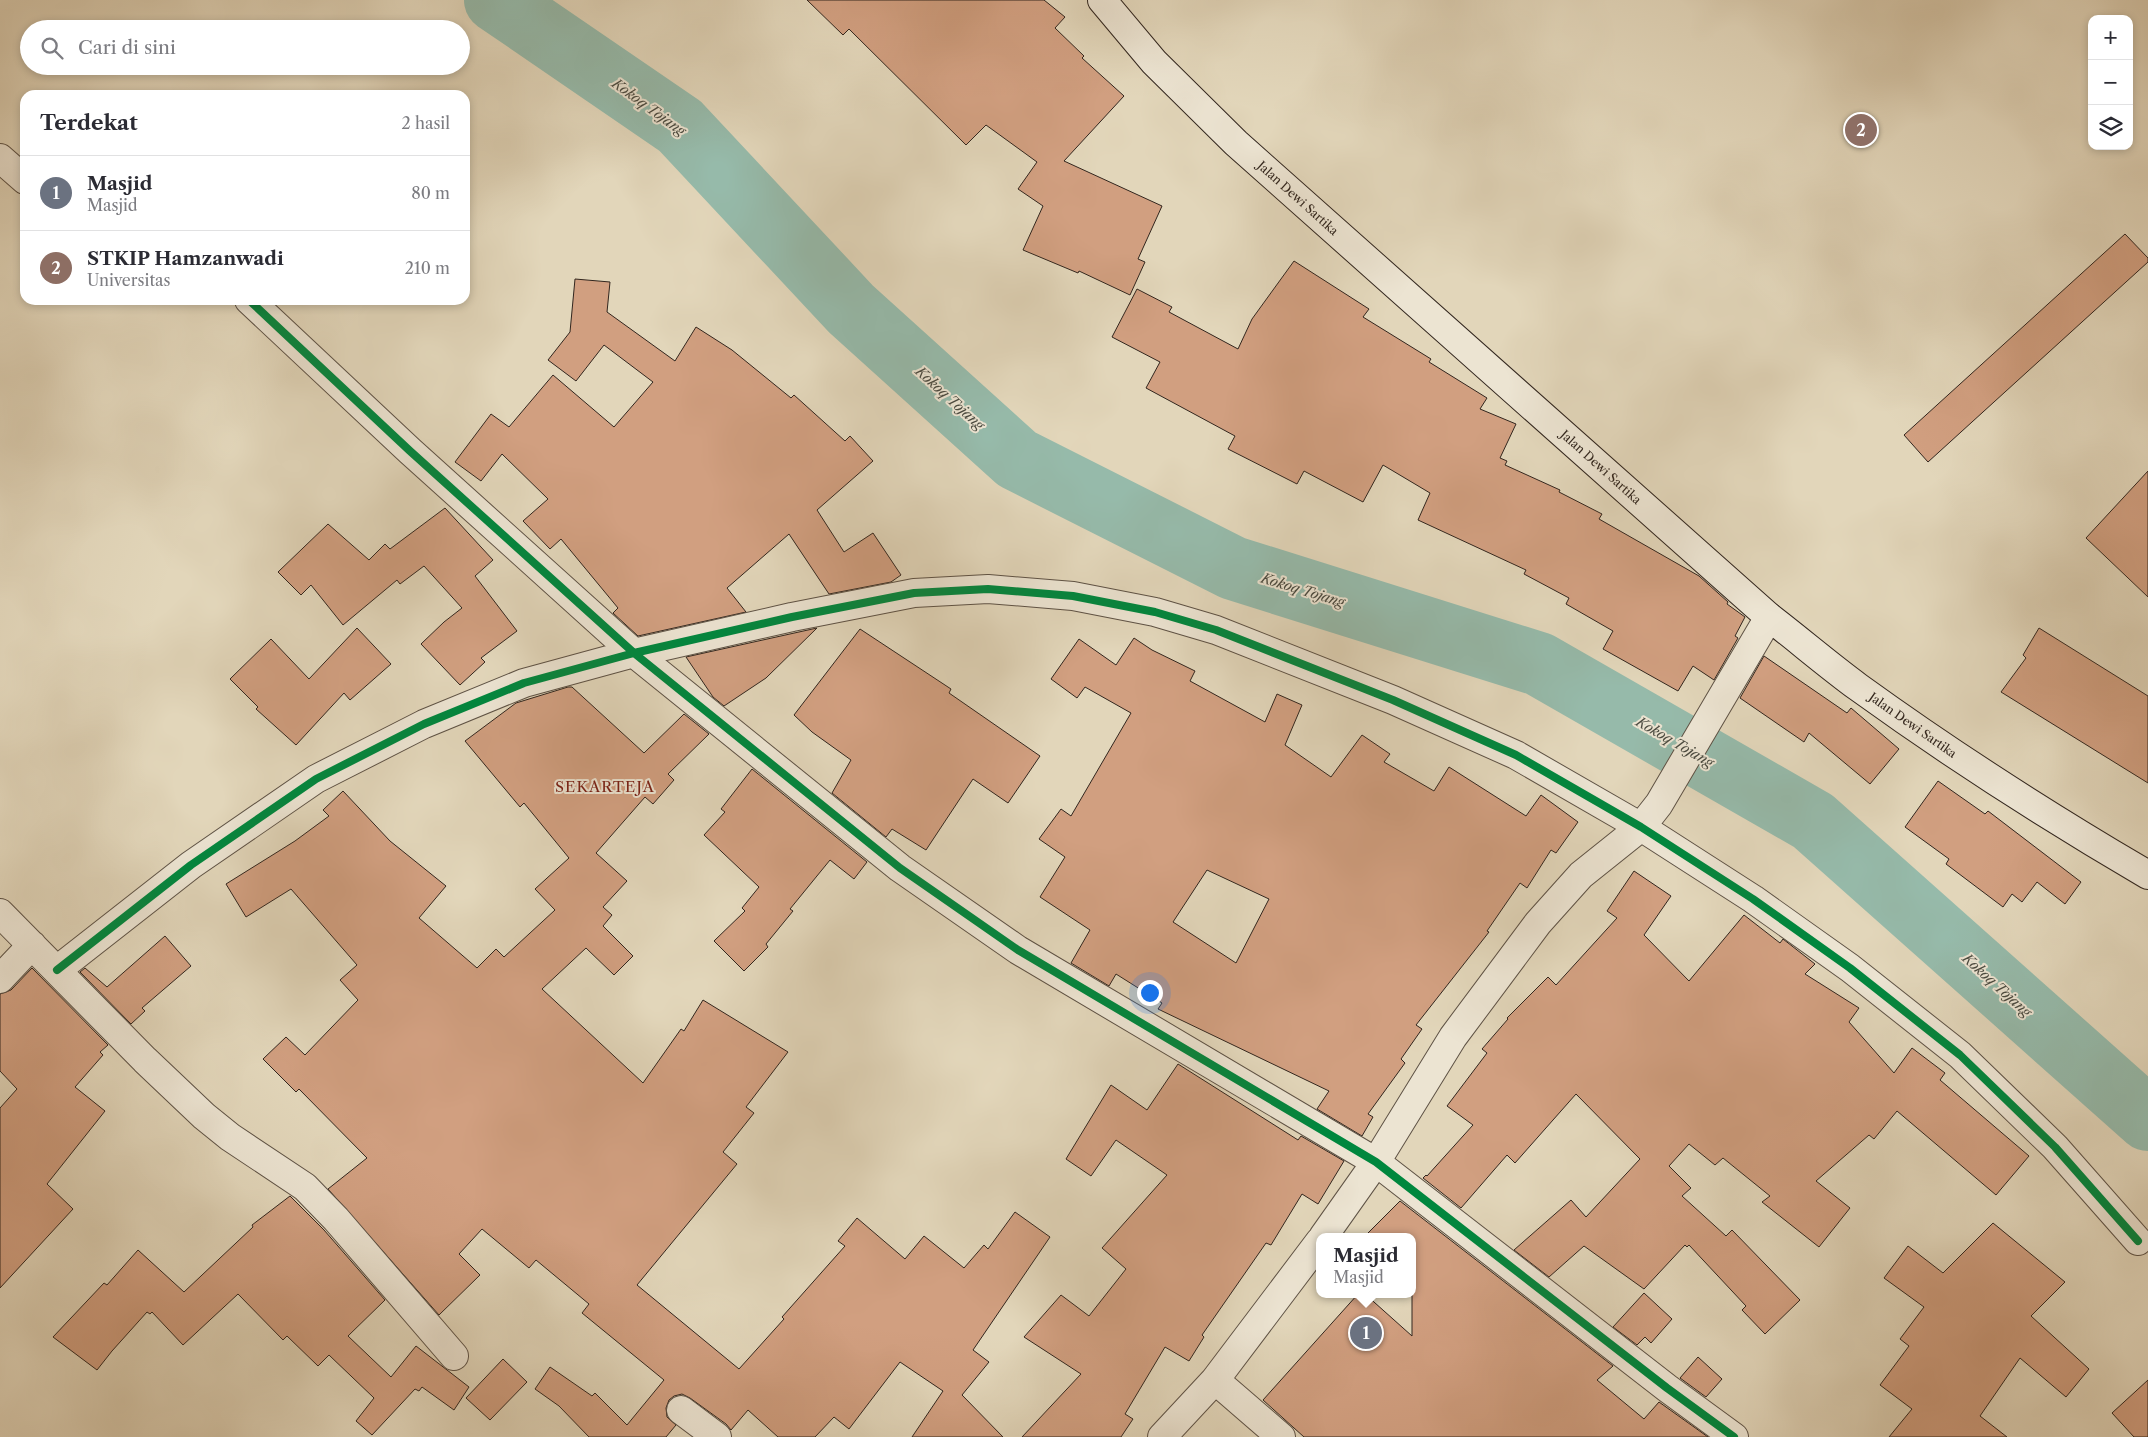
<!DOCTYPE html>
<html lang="id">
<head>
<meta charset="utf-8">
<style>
  body { margin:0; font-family:"Libre Caslon Text",serif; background:#f7f7f7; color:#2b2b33 }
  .controls { position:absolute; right:15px; top:15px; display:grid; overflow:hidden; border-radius:10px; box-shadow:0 2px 8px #0003 }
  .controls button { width:45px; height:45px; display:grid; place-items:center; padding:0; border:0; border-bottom:1px solid #e1e1e2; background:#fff; color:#2b2b33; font:25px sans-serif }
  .you { position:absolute; left:1149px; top:992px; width:18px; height:18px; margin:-12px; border:4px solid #fff; border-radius:50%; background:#1a73e8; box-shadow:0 0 0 8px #1a73e833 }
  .badge { display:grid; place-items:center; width:32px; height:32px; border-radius:50%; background:#111827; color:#fff; font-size:16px; font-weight:700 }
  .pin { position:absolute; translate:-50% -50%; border:2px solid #fff; box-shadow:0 1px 5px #0006 }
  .popup { position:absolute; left:1316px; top:1233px; width:100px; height:65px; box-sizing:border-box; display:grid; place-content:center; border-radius:10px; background:#fff; filter:drop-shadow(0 1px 4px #0005); font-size:16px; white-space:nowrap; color:#7c7c81 }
  .popup b { font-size:19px; color:#2b2b33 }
  .popup::after { content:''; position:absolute; left:50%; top:100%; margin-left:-10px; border:10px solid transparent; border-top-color:#fff }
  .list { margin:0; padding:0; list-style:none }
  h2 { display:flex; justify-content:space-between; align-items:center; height:65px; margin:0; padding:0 20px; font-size:21px }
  h2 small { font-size:16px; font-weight:400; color:#7c7c81 }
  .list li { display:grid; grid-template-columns:32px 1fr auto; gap:15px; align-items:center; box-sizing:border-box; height:75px; padding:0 20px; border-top:1px solid #e1e1e2 }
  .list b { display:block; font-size:19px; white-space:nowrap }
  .list p { margin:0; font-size:16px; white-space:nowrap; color:#7c7c81 }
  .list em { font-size:16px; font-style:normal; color:#7c7c81 }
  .icon { flex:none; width:28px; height:28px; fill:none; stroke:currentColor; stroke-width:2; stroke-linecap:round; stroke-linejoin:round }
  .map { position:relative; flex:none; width:2148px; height:1437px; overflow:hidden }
  .search { position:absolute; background:#fff; box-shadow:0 2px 8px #0003; left:20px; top:20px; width:450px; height:55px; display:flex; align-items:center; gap:12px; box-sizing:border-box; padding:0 18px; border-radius:28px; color:#7c7c81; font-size:19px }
  .panel { position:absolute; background:#fff; box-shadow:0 2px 8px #0003; left:20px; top:90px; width:450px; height:215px; border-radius:15px }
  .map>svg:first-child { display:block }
</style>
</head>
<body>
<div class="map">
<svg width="2148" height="1437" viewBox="0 0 2148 1437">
  <rect width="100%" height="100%" fill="#e2d6ba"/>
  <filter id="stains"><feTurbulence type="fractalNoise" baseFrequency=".004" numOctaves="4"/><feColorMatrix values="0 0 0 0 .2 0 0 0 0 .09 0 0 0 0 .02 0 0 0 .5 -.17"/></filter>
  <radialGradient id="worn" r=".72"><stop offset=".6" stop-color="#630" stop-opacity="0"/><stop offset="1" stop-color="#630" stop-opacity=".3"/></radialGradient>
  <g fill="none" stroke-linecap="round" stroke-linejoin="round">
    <path stroke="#96baaa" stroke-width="64" d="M 496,0 L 680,126 L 851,309 L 1017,459 L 1233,568 L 1539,664 L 1813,821 L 2148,1119"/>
  </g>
  <path fill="#d19f80" stroke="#32261e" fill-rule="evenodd" d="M 807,0 L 1044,0 L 1065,17 L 1055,28 L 1084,56 L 1082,58 L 1124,96 L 1064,161 L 1162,206 L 1138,259 L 1145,262 L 1130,295 L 1079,271 L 1078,273 L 1023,250 L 1043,206 L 1018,189 L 1037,162 L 986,125 L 966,145 L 849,29 L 843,35 Z
    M 2125,234 L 2148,258 L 2148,262 L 1928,462 L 1904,435 Z
    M 1294,261 L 1369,309 L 1363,317 L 1431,359 L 1429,362 L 1487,398 L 1480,409 L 1516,424 L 1500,458 L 1507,461 L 1505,465 L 1560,490 L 1559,492 L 1602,514 L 1599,519 L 1699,576 L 1728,602 L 1727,604 L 1745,617 L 1735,636 L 1738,638 L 1714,680 L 1693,666 L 1678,691 L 1603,649 L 1613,631 L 1566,604 L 1569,598 L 1524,574 L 1526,570 L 1418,520 L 1430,493 L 1383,465 L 1363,502 L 1304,471 L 1297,484 L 1228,449 L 1235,436 L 1146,388 L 1160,362 L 1112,337 L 1137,289 L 1172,307 L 1169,312 L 1238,349 L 1252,319 Z
    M 575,279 L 610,282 L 607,312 L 675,361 L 696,327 L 732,350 L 791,398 L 794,395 L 845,441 L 850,436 L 873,461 L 817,510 L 844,552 L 873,533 L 901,575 L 891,582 L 829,594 L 789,534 L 727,588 L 746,612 L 638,636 L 613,613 L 618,608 L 561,539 L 550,549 L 523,521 L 548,499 L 502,454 L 481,481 L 455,462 L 491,414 L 509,427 L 553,375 L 614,427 L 653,382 L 604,345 L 576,381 L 548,360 L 570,332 Z
    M 2148,471 L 2148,597 L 2086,538 Z
    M 445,508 L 493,560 L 475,576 L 517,631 L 481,658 L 485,662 L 460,685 L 421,644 L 444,622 L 462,608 L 424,566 L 400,584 L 397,580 L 343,625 L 311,585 L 301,595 L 278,572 L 328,524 L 369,560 L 385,544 L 390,549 Z
    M 357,628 L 391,664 L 350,700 L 344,693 L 296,745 L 256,709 L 258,707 L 230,679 L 271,639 L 309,679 Z
    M 817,628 L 766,678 L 724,706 L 713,697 L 686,657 Z
    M 2039,628 L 2148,696 L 2148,783 L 2001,692 L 2026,658 L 2023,655 Z
    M 860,629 L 951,689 L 949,693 L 1040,756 L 1008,803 L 973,779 L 926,850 L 892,829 L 886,837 L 832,793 L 851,760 L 812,732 L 794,715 Z
    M 1134,638 L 1152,650 L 1195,671 L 1190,681 L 1265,722 L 1277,694 L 1302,705 L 1285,745 L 1331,777 L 1362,735 L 1390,754 L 1384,762 L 1434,791 L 1449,767 L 1526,816 L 1541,795 L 1578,822 L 1556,853 L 1551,850 L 1527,888 L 1520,883 L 1487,931 L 1489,932 L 1416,1025 L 1422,1029 L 1401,1059 L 1405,1063 L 1368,1114 L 1373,1117 L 1362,1136 L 1317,1109 L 1329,1091 L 1158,1009 L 1162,1003 L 1116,974 L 1109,986 L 1071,963 L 1090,930 L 1040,897 L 1065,857 L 1039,839 L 1061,809 L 1071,816 L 1131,713 L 1085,687 L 1077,698 L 1051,679 L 1079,639 L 1116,665 ZM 1207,870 L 1269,899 L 1236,963 L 1173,922 Z
    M 1764,656 L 1847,713 L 1851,708 L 1899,749 L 1870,784 L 1809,733 L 1804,742 L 1740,698 Z
    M 568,687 L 572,687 L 644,753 L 684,714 L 709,734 L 668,774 L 674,780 L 653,804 L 645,797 L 596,853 L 627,881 L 603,907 L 612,915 L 603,926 L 633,956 L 614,975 L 586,948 L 542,989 L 643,1083 L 681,1029 L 684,1031 L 703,1000 L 788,1052 L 746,1107 L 754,1113 L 723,1152 L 737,1164 L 637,1285 L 739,1369 L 784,1319 L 782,1317 L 845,1246 L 838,1241 L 857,1218 L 905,1259 L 924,1236 L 964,1268 L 984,1245 L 988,1249 L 1015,1212 L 1050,1237 L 973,1350 L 989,1362 L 962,1395 L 1003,1437 L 912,1437 L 943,1391 L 900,1362 L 849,1429 L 834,1417 L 815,1437 L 778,1437 L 748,1410 L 731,1430 L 726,1424 L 690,1398 L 682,1394 L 674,1396 L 669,1400 L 666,1408 L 667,1417 L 676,1425 L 666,1437 L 589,1437 L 559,1406 L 535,1389 L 550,1367 L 592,1396 L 595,1393 L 627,1425 L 664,1380 L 582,1313 L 589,1304 L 536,1260 L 529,1268 L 482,1229 L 459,1254 L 480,1275 L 439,1315 L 328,1189 L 367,1158 L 299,1089 L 296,1092 L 263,1059 L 286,1037 L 305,1055 L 358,1000 L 340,980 L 357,965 L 291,889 L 246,917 L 226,884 L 295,841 L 329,816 L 323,810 L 343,791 L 390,841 L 446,886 L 419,918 L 477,968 L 496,949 L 504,957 L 555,910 L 535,889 L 569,858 L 524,803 L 520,807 L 465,741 L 516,703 Z
    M 752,769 L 867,862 L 854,879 L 830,860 L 790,909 L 793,911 L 766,944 L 768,947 L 744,971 L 714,941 L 745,911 L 742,908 L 759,887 L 704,835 L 725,812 L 721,809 Z
    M 1938,781 L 1985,814 L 1988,811 L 2081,882 L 2065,904 L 2037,882 L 2022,902 L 2012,894 L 2003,907 L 1946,864 L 1949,859 L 1905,827 Z
    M 1634,871 L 1671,896 L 1644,935 L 1689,981 L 1744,915 L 1780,943 L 1783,939 L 1815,964 L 1805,974 L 1859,1008 L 1849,1022 L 1894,1073 L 1912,1048 L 1945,1073 L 1940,1080 L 2029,1156 L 1996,1195 L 1897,1111 L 1874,1139 L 1869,1135 L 1816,1181 L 1850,1208 L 1819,1247 L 1762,1202 L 1770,1196 L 1723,1158 L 1715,1165 L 1689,1144 L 1669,1166 L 1691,1188 L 1682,1196 L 1726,1236 L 1732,1230 L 1800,1300 L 1765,1334 L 1742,1310 L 1746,1306 L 1689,1245 L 1687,1247 L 1685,1245 L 1644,1289 L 1584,1246 L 1549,1277 L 1514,1250 L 1571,1200 L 1586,1217 L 1640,1159 L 1576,1094 L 1515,1163 L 1507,1155 L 1461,1208 L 1423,1178 L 1426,1175 L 1427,1176 L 1473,1125 L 1447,1106 L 1487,1053 L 1482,1049 L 1508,1019 L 1507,1018 L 1548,977 L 1556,985 L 1617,918 L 1607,911 Z
    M 165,936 L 191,966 L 142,1008 L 145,1011 L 131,1024 L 80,972 L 85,968 L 107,987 Z
    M 32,968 L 108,1045 L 100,1052 L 103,1055 L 75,1087 L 105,1111 L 47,1184 L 73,1209 L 0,1288 L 0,1108 L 17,1089 L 0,1071 L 0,994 L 11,990 Z
    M 1178,1064 L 1298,1140 L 1301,1136 L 1344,1161 L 1318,1204 L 1302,1194 L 1271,1245 L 1266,1243 L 1202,1335 L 1204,1337 L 1189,1361 L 1165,1347 L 1125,1414 L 1133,1419 L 1121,1437 L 1022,1437 L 1081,1374 L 1024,1337 L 1061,1295 L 1089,1316 L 1126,1269 L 1102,1248 L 1167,1175 L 1116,1140 L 1091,1176 L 1066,1159 L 1111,1085 L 1147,1110 Z
    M 290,1196 L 324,1230 L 385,1300 L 348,1336 L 391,1377 L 416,1346 L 469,1387 L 454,1410 L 422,1387 L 419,1391 L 415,1389 L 372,1435 L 356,1421 L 374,1398 L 329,1355 L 318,1366 L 287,1336 L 283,1340 L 238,1294 L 183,1345 L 152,1312 L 150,1314 L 147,1312 L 112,1351 L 97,1370 L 53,1337 L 104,1283 L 107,1285 L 138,1250 L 184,1292 L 253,1227 L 252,1225 Z
    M 1400,1201 L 1613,1366 L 1597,1380 L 1644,1419 L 1659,1402 L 1708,1437 L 1304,1437 L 1263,1400 L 1358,1294 L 1365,1294 L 1412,1336 L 1412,1237 L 1364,1237 Z
    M 1993,1223 L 2065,1282 L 2031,1316 L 2089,1369 L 2066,1397 L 2020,1358 L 1980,1416 L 2007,1437 L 1889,1437 L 1912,1409 L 1880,1385 L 1909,1346 L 1900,1339 L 1924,1307 L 1884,1278 L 1908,1246 L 1943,1273 Z
    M 1644,1293 L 1672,1319 L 1651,1343 L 1645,1337 L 1637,1345 L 1613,1327 Z
    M 1698,1357 L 1722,1379 L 1706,1397 L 1680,1378 Z
    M 503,1359 L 527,1382 L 490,1420 L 466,1398 Z
    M 2148,1380 L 2148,1437 L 2134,1437 L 2112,1413 Z"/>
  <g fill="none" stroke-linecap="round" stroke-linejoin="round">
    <g stroke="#5e5245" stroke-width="30">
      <path id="street" d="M 0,158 L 25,180
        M 249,300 L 410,451 L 634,653 L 900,868 L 1018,950 L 1376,1162 L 1667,1388 L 1734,1437
        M 0,913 L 145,1060 L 204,1116 L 230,1137 L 305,1187 L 336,1219 L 454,1356
        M 57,970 L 191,865 L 316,779 L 424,724 L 524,683 L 634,653 L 792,617 L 914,593 L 988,589 L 1073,596 L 1155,612 L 1216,630 L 1393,700 L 1516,755 L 1641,827 L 1753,899 L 1850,968 L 1960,1055 L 2055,1147 L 2138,1241
        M 0,979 L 32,945
        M 1323,1237 L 1376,1162 L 1453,1037 L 1538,923 L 1581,875 L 1641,827 L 1659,804 L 1769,617
        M 1215,1380 L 1281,1437
        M 681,1410 L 717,1437
        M 1162,1437 L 1215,1380 L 1320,1241"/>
    </g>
    <g stroke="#32261e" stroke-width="30">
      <path id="secondary" d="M 1102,0 L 1154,62 L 1236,143 L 1769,617 C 1799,640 1828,665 1858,687 C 1952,755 2049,817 2148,875"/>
    </g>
    <use href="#street" stroke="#ece4d2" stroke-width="28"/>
    <use href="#secondary" stroke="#ece4d2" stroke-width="28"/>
    <g stroke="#ece4d2" stroke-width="11">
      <path id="cycleway" d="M 249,300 L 410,451 L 634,653 L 900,868 L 1018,950 L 1376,1162 L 1667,1388 L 1734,1437
        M 57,970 L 191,865 L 316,779 L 424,724 L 524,683 L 634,653 L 792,617 L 914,593 L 988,589 L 1073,596 L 1155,612 L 1216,630 L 1393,700 L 1516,755 L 1641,827 L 1753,899 L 1850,968 L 1960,1055 L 2055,1147 L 2138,1241"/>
    </g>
    <use href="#cycleway" stroke="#00873e" stroke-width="8"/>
  </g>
  <g text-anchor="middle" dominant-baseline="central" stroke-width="4" stroke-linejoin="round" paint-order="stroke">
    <g font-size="12" fill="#32261e" stroke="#ece4d2">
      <text transform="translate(1298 198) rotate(42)">Jalan Dewi Sartika</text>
      <text transform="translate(1601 467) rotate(42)">Jalan Dewi Sartika</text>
      <text transform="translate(1913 725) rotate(35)">Jalan Dewi Sartika</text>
    </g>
    <g font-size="14" font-style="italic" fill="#4b4b41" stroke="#ece4d2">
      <text transform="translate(649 107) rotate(36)">Kokoq Tojang</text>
      <text transform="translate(950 398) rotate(42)">Kokoq Tojang</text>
      <text transform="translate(1303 590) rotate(17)">Kokoq Tojang</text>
      <text transform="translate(1675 742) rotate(30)">Kokoq Tojang</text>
      <text transform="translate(1997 985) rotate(42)">Kokoq Tojang</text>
    </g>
    <g font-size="15" letter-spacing="1" fill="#7a1f14" stroke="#ece4d2">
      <text x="605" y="786">SEKARTEJA</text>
    </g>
  </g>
  <rect width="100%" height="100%" filter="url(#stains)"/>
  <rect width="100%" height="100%" fill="url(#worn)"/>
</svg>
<div class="controls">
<button>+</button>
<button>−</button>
<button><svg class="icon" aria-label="layers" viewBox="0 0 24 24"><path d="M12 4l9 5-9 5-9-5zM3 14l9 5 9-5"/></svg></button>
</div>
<div class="you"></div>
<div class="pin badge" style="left:1366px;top:1333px;background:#6b7280">1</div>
<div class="popup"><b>Masjid</b>Masjid</div>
<div class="pin badge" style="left:1861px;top:130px;background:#8d6e63">2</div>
<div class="search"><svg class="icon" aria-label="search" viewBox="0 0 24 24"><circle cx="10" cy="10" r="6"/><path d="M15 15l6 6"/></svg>Cari di sini</div>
<section class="panel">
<h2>Terdekat<small>2 hasil</small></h2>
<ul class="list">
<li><span class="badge" style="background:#6b7280">1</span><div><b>Masjid</b><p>Masjid</p></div><em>80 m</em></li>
<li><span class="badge" style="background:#8d6e63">2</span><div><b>STKIP Hamzanwadi</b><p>Universitas</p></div><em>210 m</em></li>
</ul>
</section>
</div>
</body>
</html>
